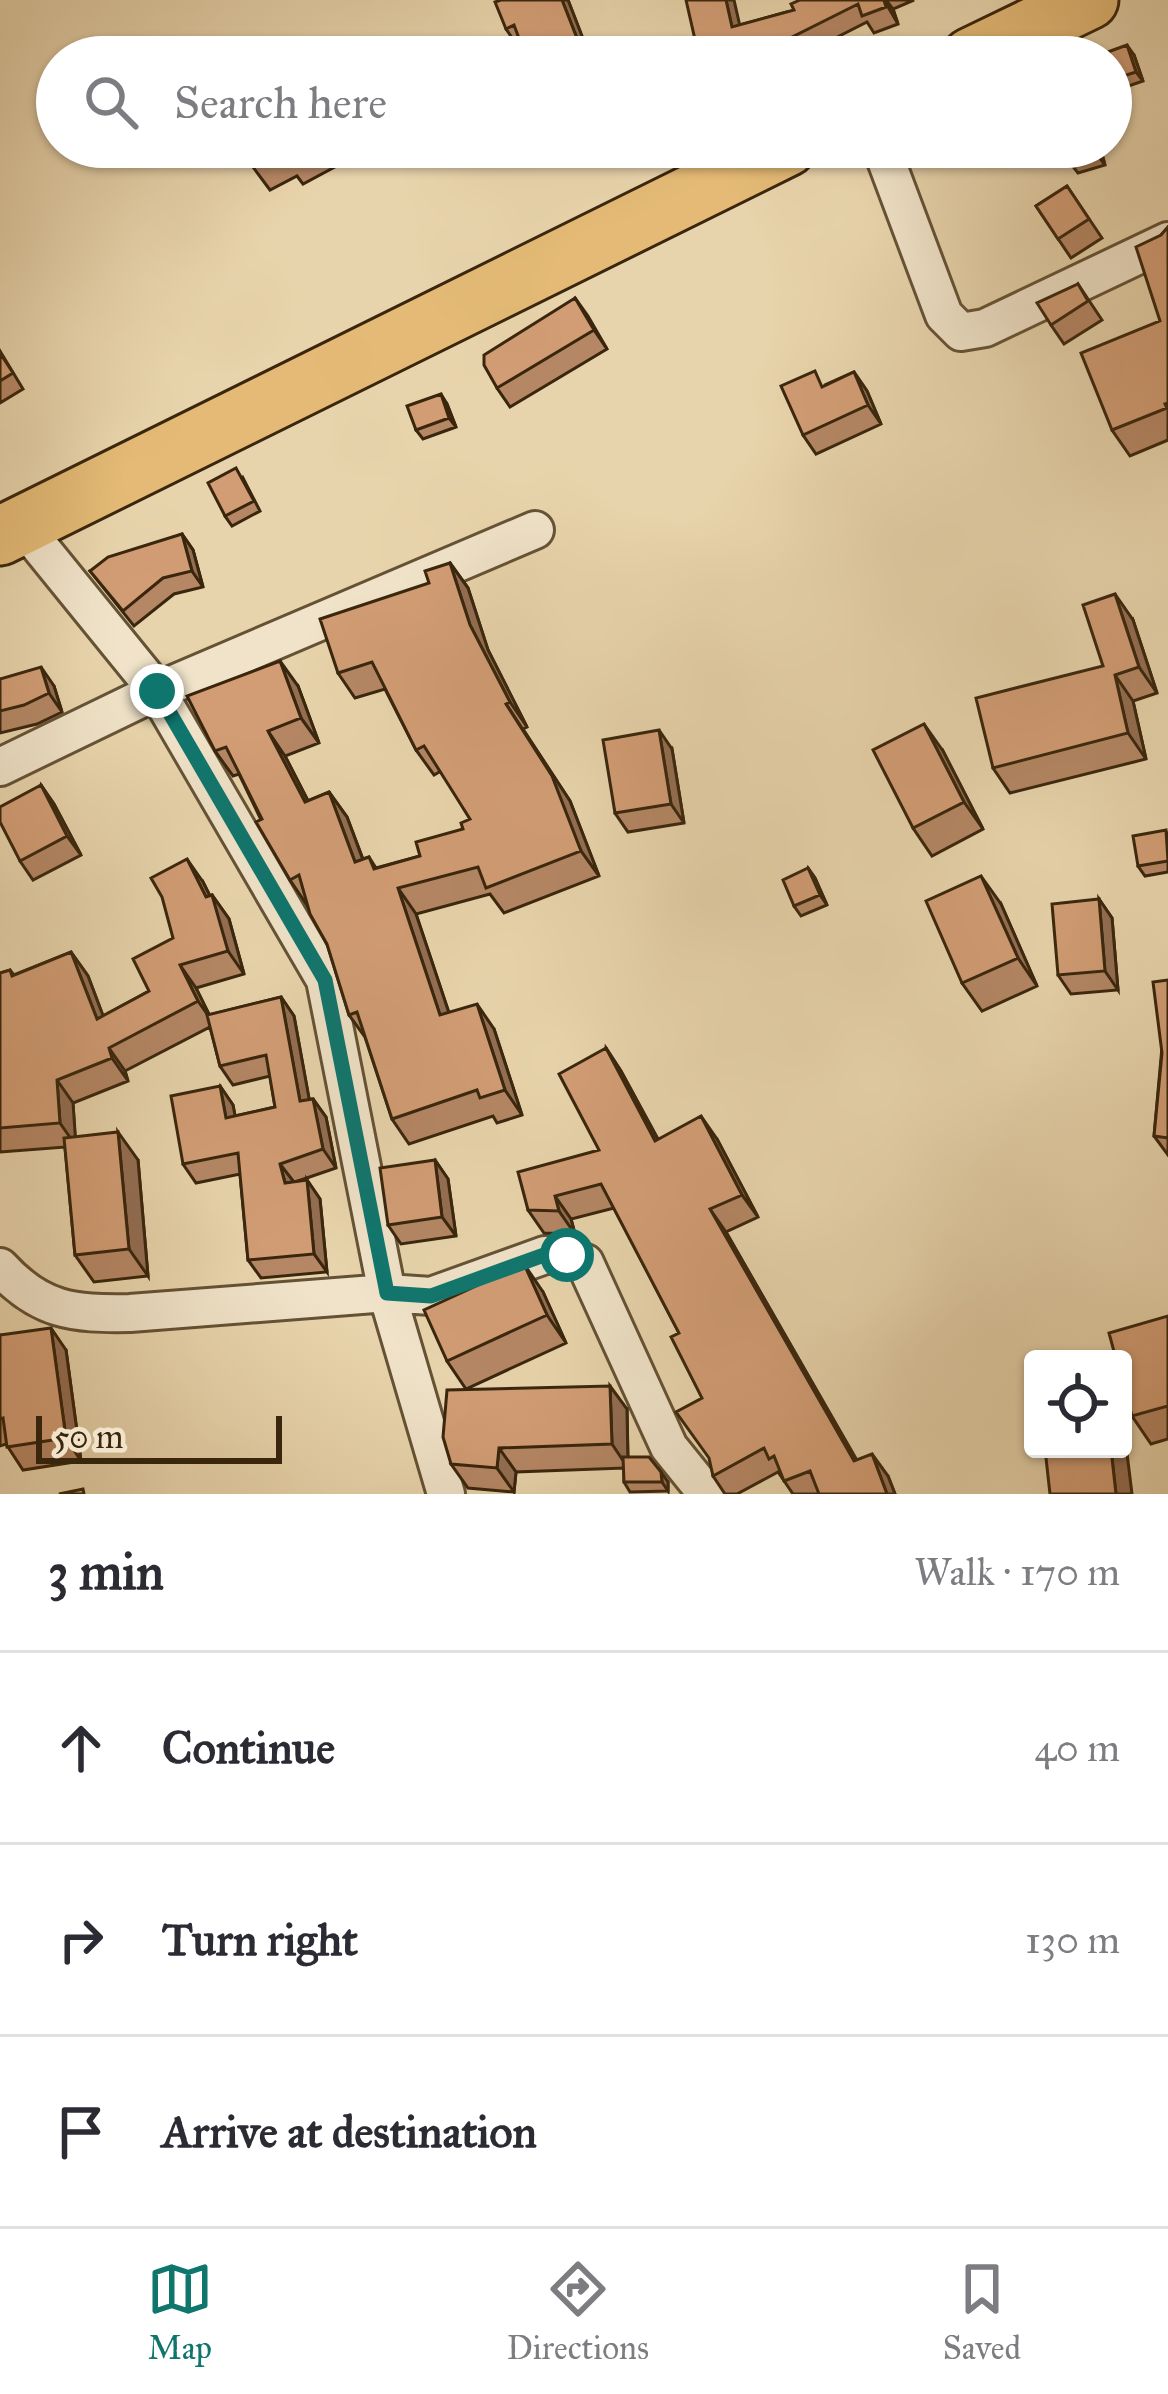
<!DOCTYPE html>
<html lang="en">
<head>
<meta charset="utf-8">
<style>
  body { margin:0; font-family:"IM FELL Great Primer",serif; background:#f7f7f7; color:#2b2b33 }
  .controls { position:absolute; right:36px; bottom:36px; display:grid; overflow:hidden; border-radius:12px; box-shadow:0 3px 9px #0004 }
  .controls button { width:108px; height:108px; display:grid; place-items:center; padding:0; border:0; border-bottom:3px solid #e1e1e2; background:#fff; color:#2b2b33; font:60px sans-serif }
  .scale { position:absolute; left:36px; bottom:30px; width:246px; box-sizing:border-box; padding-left:12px; border:6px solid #39260d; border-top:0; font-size:33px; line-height:42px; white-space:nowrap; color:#39260d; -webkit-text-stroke:9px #f0e3c9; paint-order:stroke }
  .stop { position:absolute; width:36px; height:36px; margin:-27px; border:9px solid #0f766e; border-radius:50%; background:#fff }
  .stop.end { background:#0f766e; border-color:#fff; box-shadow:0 3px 12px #0008 }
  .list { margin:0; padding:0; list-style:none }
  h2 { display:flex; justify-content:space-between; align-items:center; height:156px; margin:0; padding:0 48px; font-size:51px }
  h2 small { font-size:39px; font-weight:400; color:#7c7c81 }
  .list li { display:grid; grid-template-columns:78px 1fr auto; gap:36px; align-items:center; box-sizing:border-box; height:192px; padding:0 48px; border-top:3px solid #e1e1e2 }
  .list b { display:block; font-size:45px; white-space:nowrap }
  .list em { font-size:39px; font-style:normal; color:#7c7c81 }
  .icon { flex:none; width:66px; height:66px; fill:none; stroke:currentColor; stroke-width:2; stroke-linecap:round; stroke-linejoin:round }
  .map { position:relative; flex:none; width:1168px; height:1494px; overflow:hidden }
  .search { position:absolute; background:#fff; box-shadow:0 3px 9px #0004; left:36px; right:36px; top:36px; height:132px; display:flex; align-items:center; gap:30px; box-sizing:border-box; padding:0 42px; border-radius:66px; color:#7c7c81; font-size:45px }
  .sheet { height:732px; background:#fff }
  nav { display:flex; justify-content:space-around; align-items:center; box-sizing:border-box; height:168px; border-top:3px solid #e1e1e2; background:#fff; font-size:33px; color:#7c7c81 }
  nav a { display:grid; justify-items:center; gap:6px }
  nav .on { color:#0f766e }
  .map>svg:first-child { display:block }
</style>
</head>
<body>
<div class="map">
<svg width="1168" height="1494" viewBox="0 0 1168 1494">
  <rect width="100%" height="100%" fill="#e8d4ac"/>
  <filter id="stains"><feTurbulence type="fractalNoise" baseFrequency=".00167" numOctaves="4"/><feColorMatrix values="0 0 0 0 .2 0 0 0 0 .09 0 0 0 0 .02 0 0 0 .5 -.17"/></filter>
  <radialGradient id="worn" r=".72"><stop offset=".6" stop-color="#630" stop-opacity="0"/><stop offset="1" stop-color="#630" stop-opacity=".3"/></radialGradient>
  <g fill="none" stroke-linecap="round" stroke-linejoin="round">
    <g stroke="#655235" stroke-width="42">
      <path id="minor" d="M 881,147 L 944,315 L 961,332 L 985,328 L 1168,241
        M 23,526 L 157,691 L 325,980 L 387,1293 L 446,1494
        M 0,767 L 157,691 L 535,530
        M 0,1267 C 40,1311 73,1314 130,1313 L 387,1293 L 431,1296 L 545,1255 L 567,1255 L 585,1263 L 669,1447 L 707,1494"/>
    </g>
    <g stroke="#39260d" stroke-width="63">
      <path id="primary" d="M 971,57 L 1089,0
        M 0,536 L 787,147"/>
    </g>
    <use href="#minor" stroke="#f0e3c9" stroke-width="36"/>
    <use href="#primary" stroke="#e4ba76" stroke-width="57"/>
  </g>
  <path fill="#b58765" stroke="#39260d" stroke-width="3" d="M 501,0 L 568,0 L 590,57 L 526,57 L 522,47 L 519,48 L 506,29 Z
    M 800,0 L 914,0 L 893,9 L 898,24 L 874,33 L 867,22 L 798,57 L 699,57 L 739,25 L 794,10 Z
    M 1134,55 L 1143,81 L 1111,92 L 1111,57 Z
    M 242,147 L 372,147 L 303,184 L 297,176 L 270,190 L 250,163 Z
    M 1100,147 L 1105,165 L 1078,173 L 1067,159 Z
    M 1067,186 L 1102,238 L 1071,258 L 1036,206 Z
    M 1168,227 L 1168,440 L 1130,456 L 1112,430 L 1160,321 L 1161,235 Z
    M 1078,284 L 1102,320 L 1064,344 L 1051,325 Z
    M 575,298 L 607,349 L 510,407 L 497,388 Z
    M 0,351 L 23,389 L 0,403 Z
    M 854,372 L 867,391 L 881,424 L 816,454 L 803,435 L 825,385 Z
    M 447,404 L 456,427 L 423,439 L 416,430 Z
    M 243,478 L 260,511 L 232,526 L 225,516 Z
    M 182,534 L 193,550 L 203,587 L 174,594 L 134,626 L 90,571 Z
    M 450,563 L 468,588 L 488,650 L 527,727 L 523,729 L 570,801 L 599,876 L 504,913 L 490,894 L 416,914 L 449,1013 L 494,1029 L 522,1115 L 497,1123 L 493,1116 L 409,1144 L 392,1119 L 365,1037 L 349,1015 L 327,944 L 307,905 L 290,880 L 239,774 L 233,776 L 215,751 L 298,686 L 319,743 L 285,756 L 308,801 L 329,792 L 347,817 L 363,859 L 369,857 L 376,868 L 420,856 L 463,829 L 470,819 L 441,771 L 434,775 L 416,750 L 385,689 L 355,698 L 338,673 Z
    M 1133,620 L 1157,693 L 1133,701 L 1146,759 L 1010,793 L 993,768 L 1103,666 Z
    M 0,679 L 54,686 L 62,712 L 37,724 L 0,733 Z
    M 672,749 L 684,823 L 628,832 L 615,813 Z
    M 943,751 L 983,829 L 932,856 L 913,828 Z
    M 41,785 L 54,804 L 81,855 L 33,880 L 20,861 Z
    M 1168,833 L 1168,872 L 1145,876 L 1138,866 Z
    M 808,868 L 815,878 L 827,905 L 801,916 L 794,906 Z
    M 203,882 L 210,896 L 212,895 L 229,919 L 244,974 L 196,988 L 209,1015 L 281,997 L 294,1016 L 309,1099 L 313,1099 L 326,1117 L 336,1168 L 295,1182 L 307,1180 L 320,1199 L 327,1272 L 261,1278 L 248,1260 L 240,1174 L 196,1183 L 183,1164 L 220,1086 L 233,1105 L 235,1116 L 275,1107 L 270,1076 L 233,1085 L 220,1066 L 210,1027 L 125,1071 L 128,1081 L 73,1103 L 75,1137 L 138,1160 L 148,1276 L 94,1282 L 75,1255 L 65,1147 L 0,1152 L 0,973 L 10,970 L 14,975 L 71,952 L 88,976 L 103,1016 L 149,991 L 173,938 Z
    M 1099,899 L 1112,918 L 1118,990 L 1071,994 L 1058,975 Z
    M 1001,904 L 1037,986 L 982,1011 L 962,983 Z
    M 1168,980 L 1168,1155 L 1154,1136 Z
    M 606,1048 L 621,1071 L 658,1139 L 717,1139 L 758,1217 L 726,1232 L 856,1460 L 888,1476 L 895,1494 L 793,1494 L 778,1472 L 737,1494 L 725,1494 L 713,1476 L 702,1398 L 679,1333 L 614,1208 L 571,1219 L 575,1234 L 544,1233 L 528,1210 L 599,1150 Z
    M 435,1160 L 448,1179 L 456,1236 L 401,1244 L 388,1225 Z
    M 543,1292 L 566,1343 L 466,1389 L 447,1361 Z
    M 1168,1316 L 1168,1439 L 1151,1444 L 1132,1416 Z
    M 0,1335 L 66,1350 L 81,1461 L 23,1470 L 6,1444 L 0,1446 Z
    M 627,1409 L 628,1457 L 668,1482 L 668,1491 L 630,1492 L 624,1482 L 624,1468 L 516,1472 L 514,1492 L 468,1488 L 451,1464 Z"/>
  <path fill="#936e52" stroke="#39260d" stroke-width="3" d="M 562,0 L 568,0 L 590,57 L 588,57 L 580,46 Z
    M 726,0 L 734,0 L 744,44 L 732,27 Z
    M 884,0 L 886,0 L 893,9 L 898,24 Z
    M 1127,45 L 1134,55 L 1143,81 L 1136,72 Z
    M 1094,147 L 1100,147 L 1105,165 L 1094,150 Z
    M 575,298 L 588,316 L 607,349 L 594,330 Z
    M 854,372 L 867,391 L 881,424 L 868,405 Z
    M 441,394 L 447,404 L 456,427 L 449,418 Z
    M 182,534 L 193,550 L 203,587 L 192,571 Z
    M 450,563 L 468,588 L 488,650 L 527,727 L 510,702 L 470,625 Z
    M 1115,594 L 1133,620 L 1157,693 L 1139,667 Z
    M 280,661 L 298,686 L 319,743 L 301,718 Z
    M 41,667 L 54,686 L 62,712 L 49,693 Z
    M 1115,675 L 1133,701 L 1146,759 L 1128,733 Z
    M 506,704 L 570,801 L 599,876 L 581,851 Z
    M 924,724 L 943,751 L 983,829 L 964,802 Z
    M 659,730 L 672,749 L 684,823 L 671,804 Z
    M 268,731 L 285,756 L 322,828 L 305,802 Z
    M 41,785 L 54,804 L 81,855 L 67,836 Z
    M 329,792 L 347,817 L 373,887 L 355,862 Z
    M 187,859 L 203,882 L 215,906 L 212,895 L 229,919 L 244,974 L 228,951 L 206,897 Z
    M 808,868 L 815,878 L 827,905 L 820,895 Z
    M 981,876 L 1001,904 L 1037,986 L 1018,958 Z
    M 398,888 L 416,914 L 458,1040 L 440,1015 Z
    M 1099,899 L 1112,918 L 1118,990 L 1105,971 Z
    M 71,952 L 88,976 L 113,1042 L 97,1019 Z
    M 180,965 L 196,988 L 214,1024 L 198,1001 Z
    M 281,997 L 294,1016 L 313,1120 L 300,1101 Z
    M 477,1004 L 494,1029 L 522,1115 L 505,1090 Z
    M 109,1048 L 125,1071 L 128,1081 L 112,1058 Z
    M 606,1048 L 621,1071 L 671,1164 L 655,1141 Z
    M 57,1080 L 73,1103 L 76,1146 L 60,1123 Z
    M 220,1086 L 233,1105 L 239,1136 L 226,1118 Z
    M 313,1099 L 326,1117 L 336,1168 L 323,1149 Z
    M 701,1116 L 717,1139 L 758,1217 L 742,1195 Z
    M 118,1132 L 138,1160 L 148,1276 L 129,1249 Z
    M 435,1160 L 448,1179 L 456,1236 L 442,1217 Z
    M 280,1164 L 294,1182 L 285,1183 Z
    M 307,1180 L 320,1199 L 327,1272 L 314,1254 Z
    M 555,1196 L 571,1219 L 575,1234 L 559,1211 Z
    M 710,1209 L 726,1232 L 870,1483 L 854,1461 Z
    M 524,1264 L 543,1292 L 566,1343 L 547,1315 Z
    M 51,1328 L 66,1350 L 81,1461 L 66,1438 Z
    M 610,1386 L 627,1409 L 628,1468 L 612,1444 Z
    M 1123,1440 L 1126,1445 L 1132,1494 L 1116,1494 L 1111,1449 L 1123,1449 Z
    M 499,1448 L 516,1472 L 514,1492 L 497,1468 Z
    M 872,1454 L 888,1476 L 895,1494 L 887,1494 Z
    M 661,1472 L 668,1482 L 668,1491 L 662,1482 Z"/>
  <path fill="#d29d75" stroke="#39260d" stroke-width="3" d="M 501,0 L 562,0 L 580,46 L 553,57 L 526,57 L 514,25 L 506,29 L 495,2 Z
    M 686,0 L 726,0 L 732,27 L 794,10 L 791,4 L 800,0 L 884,0 L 886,7 L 862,16 L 858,4 L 784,41 L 741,53 L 742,57 L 699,57 Z
    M 1127,45 L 1136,72 L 1111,80 L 1111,57 L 1094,57 Z
    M 242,147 L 301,147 L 283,156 L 279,147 L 250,163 Z
    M 1063,147 L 1094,147 L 1094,150 L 1067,159 Z
    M 1067,186 L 1089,219 L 1058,239 L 1036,206 Z
    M 1168,227 L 1168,403 L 1165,404 L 1167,408 L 1112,430 L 1081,353 L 1160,321 L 1136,247 L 1161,235 Z
    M 1078,284 L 1088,301 L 1051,325 L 1037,303 Z
    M 575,298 L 594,330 L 497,388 L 484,365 L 484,355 Z
    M 0,353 L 13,373 L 0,381 Z
    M 815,371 L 822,387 L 854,372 L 868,405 L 803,435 L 781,386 Z
    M 441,394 L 449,418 L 416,430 L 407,406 Z
    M 236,468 L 254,501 L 225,516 L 208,483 Z
    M 182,534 L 192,571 L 163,578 L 123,611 L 90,571 L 108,557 Z
    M 450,563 L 470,625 L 510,702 L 506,704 L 552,776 L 581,851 L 486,888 L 478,867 L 398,888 L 440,1015 L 477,1004 L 505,1090 L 480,1098 L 477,1090 L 392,1119 L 357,1012 L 349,1015 L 327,944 L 310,914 L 299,875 L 290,880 L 256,822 L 262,819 L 226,747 L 215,751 L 187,696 L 280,661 L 301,718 L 268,731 L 305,802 L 329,792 L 355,862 L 369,857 L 374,869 L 420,856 L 416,842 L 463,829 L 461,823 L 470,819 L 424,746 L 416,750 L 372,662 L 338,673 L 320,619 L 429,583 L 425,571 Z
    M 1115,594 L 1139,667 L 1115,675 L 1128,733 L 993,768 L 976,698 L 1103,666 L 1083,605 Z
    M 41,667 L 49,693 L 24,705 L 0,711 L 0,679 Z
    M 924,724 L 964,802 L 913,828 L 873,750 Z
    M 659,730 L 671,804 L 615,813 L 603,740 Z
    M 41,785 L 67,836 L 20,861 L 0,822 L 0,807 Z
    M 1166,830 L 1168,861 L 1138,866 L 1133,836 Z
    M 187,859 L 206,897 L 212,895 L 228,951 L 180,965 L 198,1001 L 109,1048 L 112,1058 L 57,1080 L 60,1123 L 0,1128 L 0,973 L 10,970 L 12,976 L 71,952 L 97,1019 L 149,991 L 133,959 L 173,938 L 162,897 L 151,878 Z
    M 808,868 L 820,895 L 794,906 L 783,880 Z
    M 981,876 L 1018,958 L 962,983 L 926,901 Z
    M 1099,899 L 1105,971 L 1058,975 L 1052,904 Z
    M 1168,980 L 1168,1138 L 1154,1136 L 1162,1053 L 1153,982 Z
    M 281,997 L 300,1101 L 313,1099 L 323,1149 L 280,1164 L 285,1183 L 307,1180 L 314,1254 L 248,1260 L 238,1153 L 183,1164 L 171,1096 L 220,1086 L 226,1118 L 275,1107 L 266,1055 L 220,1066 L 207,1015 Z
    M 606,1048 L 655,1141 L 701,1116 L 742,1195 L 710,1209 L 854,1461 L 872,1454 L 887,1494 L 819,1494 L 810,1471 L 784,1481 L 774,1456 L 769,1459 L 764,1448 L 713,1476 L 709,1458 L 676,1412 L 702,1398 L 671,1337 L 679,1333 L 601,1184 L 555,1196 L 559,1211 L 528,1210 L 518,1172 L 599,1150 L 559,1074 Z
    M 118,1132 L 129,1249 L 75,1255 L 64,1138 Z
    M 435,1160 L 442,1217 L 388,1225 L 380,1168 Z
    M 524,1264 L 547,1315 L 447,1361 L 424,1310 Z
    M 1168,1316 L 1168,1406 L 1132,1416 L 1123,1383 L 1123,1359 L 1116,1359 L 1109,1333 Z
    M 51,1328 L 66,1438 L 7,1447 L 3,1418 L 0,1419 L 0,1335 Z
    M 610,1386 L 612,1444 L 499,1448 L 497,1468 L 451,1464 L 443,1437 L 447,1390 Z
    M 1045,1449 L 1111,1449 L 1116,1494 L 1050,1494 Z
    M 623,1457 L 649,1457 L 661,1472 L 662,1482 L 624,1482 Z
    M 83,1489 L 84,1494 L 59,1494 Z"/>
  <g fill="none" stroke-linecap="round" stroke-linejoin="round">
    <path stroke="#0f766e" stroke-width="15" d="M 157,691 L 325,980 L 387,1293 L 431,1296 L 544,1255 L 567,1255"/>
  </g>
  <rect width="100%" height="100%" filter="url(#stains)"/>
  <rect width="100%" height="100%" fill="url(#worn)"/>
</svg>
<div class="controls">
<button><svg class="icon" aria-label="locate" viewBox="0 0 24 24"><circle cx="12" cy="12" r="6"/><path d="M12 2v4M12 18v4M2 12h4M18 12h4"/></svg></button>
</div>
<div class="scale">50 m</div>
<div class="stop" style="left:567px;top:1255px"></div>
<div class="stop end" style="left:157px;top:691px"></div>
<div class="search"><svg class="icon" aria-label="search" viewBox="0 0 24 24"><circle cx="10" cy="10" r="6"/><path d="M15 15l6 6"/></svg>Search here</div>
</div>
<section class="sheet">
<h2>3 min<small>Walk · 170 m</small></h2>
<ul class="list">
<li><svg class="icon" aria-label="ahead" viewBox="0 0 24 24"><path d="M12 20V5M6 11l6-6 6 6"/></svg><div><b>Continue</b></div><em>40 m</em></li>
<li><svg class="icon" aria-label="right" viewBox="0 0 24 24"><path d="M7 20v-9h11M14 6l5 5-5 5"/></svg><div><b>Turn right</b></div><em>130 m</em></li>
<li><svg class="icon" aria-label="arrive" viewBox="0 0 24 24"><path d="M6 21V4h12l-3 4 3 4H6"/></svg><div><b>Arrive at destination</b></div></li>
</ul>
</section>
<nav>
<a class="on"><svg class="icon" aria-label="map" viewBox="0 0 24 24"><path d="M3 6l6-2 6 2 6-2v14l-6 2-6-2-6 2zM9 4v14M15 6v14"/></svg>Map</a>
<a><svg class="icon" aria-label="directions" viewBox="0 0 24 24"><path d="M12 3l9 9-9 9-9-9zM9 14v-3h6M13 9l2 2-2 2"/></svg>Directions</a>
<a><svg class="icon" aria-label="saved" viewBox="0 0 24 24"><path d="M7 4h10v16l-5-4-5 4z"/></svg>Saved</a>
</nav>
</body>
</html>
